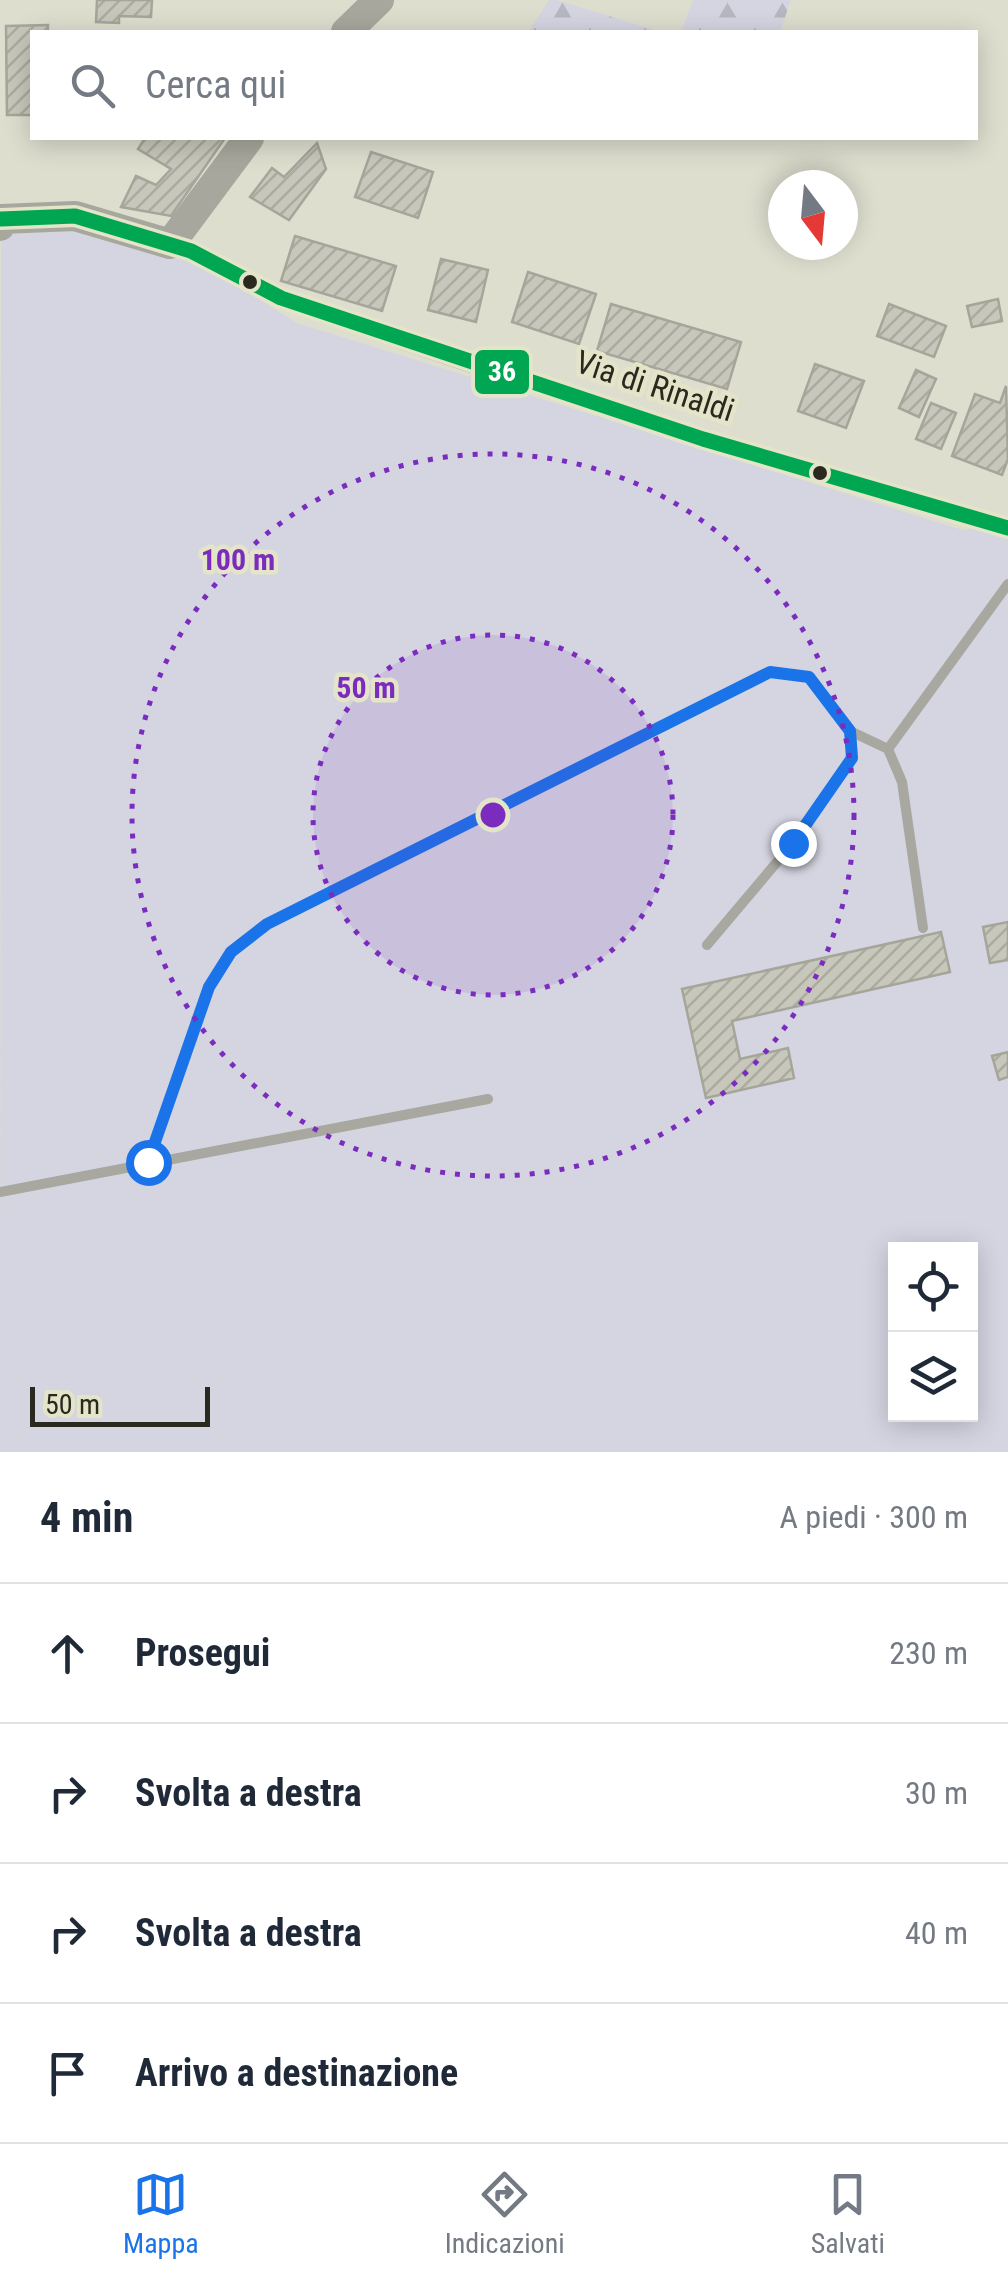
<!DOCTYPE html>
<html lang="it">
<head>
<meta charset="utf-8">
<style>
  body { margin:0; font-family:"Roboto Condensed",sans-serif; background:#f6f6f7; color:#1f2937 }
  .controls { position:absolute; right:30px; bottom:30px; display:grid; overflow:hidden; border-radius:0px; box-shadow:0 5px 25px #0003 }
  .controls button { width:90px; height:90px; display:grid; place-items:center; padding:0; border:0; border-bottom:2px solid #e0e1e3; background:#fff; color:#1f2937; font:50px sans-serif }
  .compass { position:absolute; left:768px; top:170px; width:90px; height:90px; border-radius:50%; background:#fff; box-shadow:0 5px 25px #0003; rotate:164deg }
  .scale { position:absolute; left:30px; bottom:25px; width:180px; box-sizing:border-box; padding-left:10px; border:5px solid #29291f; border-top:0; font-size:28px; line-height:35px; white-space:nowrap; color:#29291f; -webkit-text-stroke:8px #e4e4c9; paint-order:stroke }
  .stop { position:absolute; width:30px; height:30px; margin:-22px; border:8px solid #1a73e8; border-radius:50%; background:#fff }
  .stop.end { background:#1a73e8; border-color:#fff; box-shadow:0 2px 10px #0008 }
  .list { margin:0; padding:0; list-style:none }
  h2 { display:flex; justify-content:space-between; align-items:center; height:130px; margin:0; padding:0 40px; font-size:42px }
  h2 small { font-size:32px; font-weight:400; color:#747a83 }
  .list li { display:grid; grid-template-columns:65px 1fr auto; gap:30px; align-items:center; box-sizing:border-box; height:140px; padding:0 40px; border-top:2px solid #e0e1e3 }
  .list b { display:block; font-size:38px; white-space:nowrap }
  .list em { font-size:32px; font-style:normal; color:#747a83 }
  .icon { flex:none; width:55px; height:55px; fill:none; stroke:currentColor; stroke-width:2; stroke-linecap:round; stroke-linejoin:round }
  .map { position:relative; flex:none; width:1008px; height:1452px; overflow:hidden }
  .search { position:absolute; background:#fff; box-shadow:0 5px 25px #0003; left:30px; right:30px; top:30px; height:110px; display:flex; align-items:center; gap:25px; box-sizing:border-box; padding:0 35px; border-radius:0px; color:#747a83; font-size:38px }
  .sheet { height:690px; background:#fff }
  nav { display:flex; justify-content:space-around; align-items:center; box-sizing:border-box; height:140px; border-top:2px solid #e0e1e3; background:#fff; font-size:28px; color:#747a83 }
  nav a { display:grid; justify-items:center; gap:5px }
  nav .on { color:#1a73e8 }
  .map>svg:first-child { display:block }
</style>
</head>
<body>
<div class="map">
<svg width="1008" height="1452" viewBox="0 0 1008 1452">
  <defs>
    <pattern id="forest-firs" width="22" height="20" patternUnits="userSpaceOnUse" patternTransform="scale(2.5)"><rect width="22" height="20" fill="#d4d5e1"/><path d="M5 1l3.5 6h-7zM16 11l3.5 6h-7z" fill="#b6b7c1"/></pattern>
    <pattern id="building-hatch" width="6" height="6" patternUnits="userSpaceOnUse" patternTransform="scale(2.5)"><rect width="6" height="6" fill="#c7c7bb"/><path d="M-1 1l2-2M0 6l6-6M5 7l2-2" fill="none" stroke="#ababa0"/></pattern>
  </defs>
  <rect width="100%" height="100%" fill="#dedecf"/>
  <path fill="url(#forest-firs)" d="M 549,0 L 557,0 L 661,32 L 528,32 Z
    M 693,0 L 791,0 L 780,32 L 681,32 Z"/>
  <path fill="#d4d5e1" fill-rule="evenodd" d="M 1,219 L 170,244 L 297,323 L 966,531 L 981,522 L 1008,528 L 1008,1452 L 0,1452 ZM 896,1250 L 970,1250 L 970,1414 L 896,1414 Z"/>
  <path fill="url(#building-hatch)" stroke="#a5a59a" stroke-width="2.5" d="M 97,0 L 152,0 L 151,17 L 119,16 L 119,23 L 96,22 Z
    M 48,25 L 48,32 L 32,32 L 32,115 L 7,115 L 6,26 Z
    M 145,138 L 225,138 L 171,216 L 121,207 L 136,176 L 156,185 L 171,169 L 138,149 Z
    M 317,143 L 326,169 L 289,220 L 250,197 L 272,168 L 284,177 Z
    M 371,152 L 433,172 L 418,218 L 355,197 Z
    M 295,236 L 396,266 L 382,311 L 281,281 Z
    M 441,259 L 488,270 L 476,322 L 428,310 Z
    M 528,272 L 596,294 L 579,344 L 512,322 Z
    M 998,299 L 1002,321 L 972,327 L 967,306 Z
    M 611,304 L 741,342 L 727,389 L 597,351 Z
    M 889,304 L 946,326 L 934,357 L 877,336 Z
    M 815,364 L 864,381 L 846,428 L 798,411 Z
    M 916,370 L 936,379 L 919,417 L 899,408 Z
    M 1006,386 L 1008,459 L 1002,475 L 952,456 L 975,394 L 1000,403 Z
    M 931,403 L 956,413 L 941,449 L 916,439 Z
    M 1008,922 L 1008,960 L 990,963 L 983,927 Z
    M 941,932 L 950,972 L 732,1021 L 740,1059 L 788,1048 L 794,1078 L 706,1098 L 682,989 Z
    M 1008,1052 L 1008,1077 L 999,1080 L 992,1056 Z"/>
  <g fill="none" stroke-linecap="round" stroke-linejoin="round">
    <path stroke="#a8a8a0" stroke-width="10" d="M 850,731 L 888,749 L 902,782 L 923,928
      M 888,749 L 1008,584
      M 148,1163 L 209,987 L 231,952 L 267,924 L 770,672 L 809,677 L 850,731 L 852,758 L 793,843 L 707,945
      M 0,1192 L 488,1099"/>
    <path stroke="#a8a8a0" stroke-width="20" d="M 170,244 L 191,251 L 281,298 L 454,357 L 703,439 L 1008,528"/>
    <path stroke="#a7a79d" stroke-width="30" d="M 346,32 L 379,0
      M 0,226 L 1,219 L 75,216 L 170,244 L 249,138"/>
    <g stroke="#e4e4c9" stroke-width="22">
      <path id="bus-1" d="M 1,219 L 75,216 L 191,251 L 281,298 L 703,439 L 1008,528"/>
    </g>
    <use href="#bus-1" stroke="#00a651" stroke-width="15"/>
  </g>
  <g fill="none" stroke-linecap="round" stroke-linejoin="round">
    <path stroke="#1a73e8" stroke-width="12" d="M 148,1162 L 209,987 L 231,952 L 267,924 L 770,672 L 809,677 L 850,731 L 852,758 L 793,843"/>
  </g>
  <circle cx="493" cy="815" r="180" fill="#7b2cbf" fill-opacity=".12"/>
  <g fill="none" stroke="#7b2cbf" stroke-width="5" stroke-dasharray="5 10">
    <circle cx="493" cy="815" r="180"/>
    <circle cx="493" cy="815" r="361"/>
  </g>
  <g fill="#29291f" stroke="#e4e4c9" stroke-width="4">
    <circle cx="250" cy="282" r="9"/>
    <circle cx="820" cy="473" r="9"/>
  </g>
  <g text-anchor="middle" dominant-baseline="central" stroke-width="9" stroke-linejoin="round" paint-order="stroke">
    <g font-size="32" fill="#29291f" stroke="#e4e4c9">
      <text transform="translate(655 386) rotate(18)">Via di Rinaldi</text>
    </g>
  </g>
  <circle cx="493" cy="815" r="15" fill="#7b2cbf" stroke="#e4e4c9" stroke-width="5"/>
  <g font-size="30" text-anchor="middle" font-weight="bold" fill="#7b2cbf" stroke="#e4e4c9" stroke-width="9" stroke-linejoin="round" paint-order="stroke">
    <text x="238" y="570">100 m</text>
    <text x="366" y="698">50 m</text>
  </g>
  <rect stroke="#e4e4c9" stroke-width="4" x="473" y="348" width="58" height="48" rx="10" fill="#00a651"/>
  <g font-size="28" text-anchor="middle" font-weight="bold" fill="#fff">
    <text x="502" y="381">36</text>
  </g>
</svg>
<div class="controls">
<button><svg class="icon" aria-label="locate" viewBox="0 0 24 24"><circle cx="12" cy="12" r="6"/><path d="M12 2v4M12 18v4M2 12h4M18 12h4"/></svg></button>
<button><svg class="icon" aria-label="layers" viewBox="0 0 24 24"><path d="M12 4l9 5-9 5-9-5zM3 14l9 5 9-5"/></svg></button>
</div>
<svg class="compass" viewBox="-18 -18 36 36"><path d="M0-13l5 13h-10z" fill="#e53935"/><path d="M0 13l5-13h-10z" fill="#747a83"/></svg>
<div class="scale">50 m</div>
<div class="stop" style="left:148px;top:1162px"></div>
<div class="stop end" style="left:793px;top:843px"></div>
<div class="search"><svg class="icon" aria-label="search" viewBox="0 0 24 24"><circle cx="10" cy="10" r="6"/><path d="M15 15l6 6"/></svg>Cerca qui</div>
</div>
<section class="sheet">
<h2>4 min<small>A piedi · 300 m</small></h2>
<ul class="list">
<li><svg class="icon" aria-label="ahead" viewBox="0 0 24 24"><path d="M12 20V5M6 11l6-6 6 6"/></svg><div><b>Prosegui</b></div><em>230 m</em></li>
<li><svg class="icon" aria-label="right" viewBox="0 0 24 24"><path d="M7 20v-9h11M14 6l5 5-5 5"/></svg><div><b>Svolta a destra</b></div><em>30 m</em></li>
<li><svg class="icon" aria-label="right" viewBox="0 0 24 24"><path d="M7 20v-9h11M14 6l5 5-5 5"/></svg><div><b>Svolta a destra</b></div><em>40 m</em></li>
<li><svg class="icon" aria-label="arrive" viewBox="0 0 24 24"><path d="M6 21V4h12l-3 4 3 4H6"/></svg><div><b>Arrivo a destinazione</b></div></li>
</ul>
</section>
<nav>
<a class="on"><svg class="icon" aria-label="map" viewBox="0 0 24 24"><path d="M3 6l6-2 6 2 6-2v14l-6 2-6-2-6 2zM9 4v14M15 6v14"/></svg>Mappa</a>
<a><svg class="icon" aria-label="directions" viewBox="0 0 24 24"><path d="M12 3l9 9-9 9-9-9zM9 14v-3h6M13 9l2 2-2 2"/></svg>Indicazioni</a>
<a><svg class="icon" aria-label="saved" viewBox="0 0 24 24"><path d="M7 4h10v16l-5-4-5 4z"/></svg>Salvati</a>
</nav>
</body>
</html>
